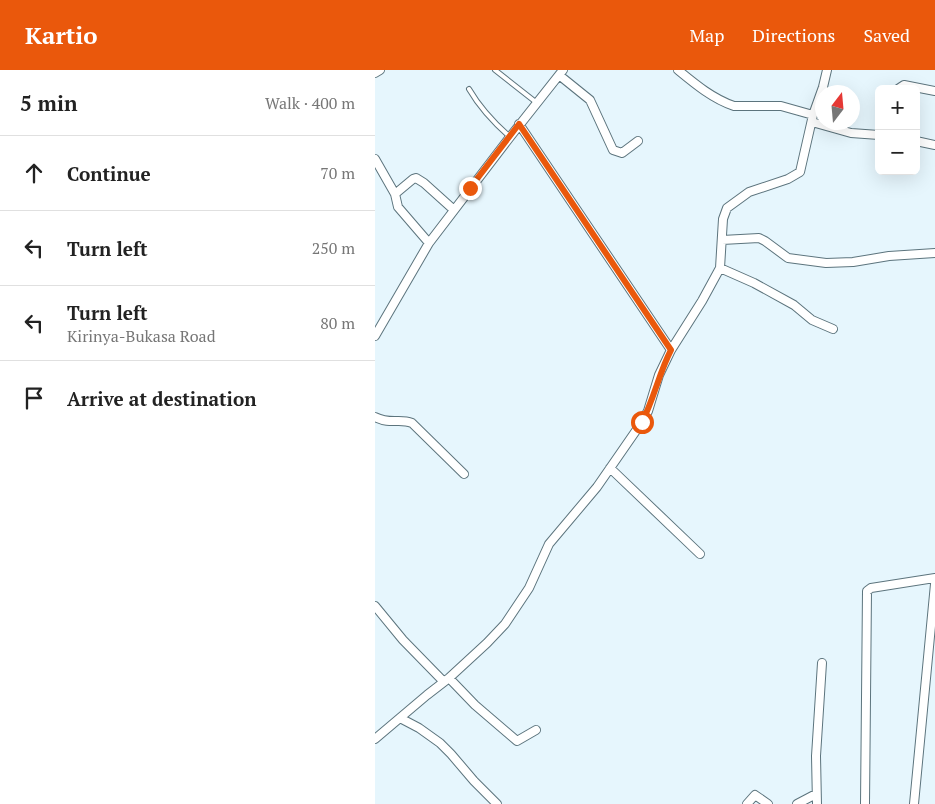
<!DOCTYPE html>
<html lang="en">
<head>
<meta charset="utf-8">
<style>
  body { margin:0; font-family:"PT Serif",serif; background:#f6f6f6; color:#222 }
  .controls { position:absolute; right:15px; top:15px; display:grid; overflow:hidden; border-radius:8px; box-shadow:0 5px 20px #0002 }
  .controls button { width:45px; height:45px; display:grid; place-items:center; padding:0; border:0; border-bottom:1px solid #e0e0e0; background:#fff; color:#222; font:25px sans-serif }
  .compass { position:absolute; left:440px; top:15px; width:45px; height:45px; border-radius:50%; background:#fff; box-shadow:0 5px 20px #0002; rotate:16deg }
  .stop { position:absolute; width:15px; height:15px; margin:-11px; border:4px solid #ea580c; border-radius:50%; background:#fff }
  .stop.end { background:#ea580c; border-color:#fff; box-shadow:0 1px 5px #0008 }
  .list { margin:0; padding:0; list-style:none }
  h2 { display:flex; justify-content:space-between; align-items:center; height:65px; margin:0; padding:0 20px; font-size:21px }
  h2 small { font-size:16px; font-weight:400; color:#767676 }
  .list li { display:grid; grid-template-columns:32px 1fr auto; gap:15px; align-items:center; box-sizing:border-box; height:75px; padding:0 20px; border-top:1px solid #e0e0e0 }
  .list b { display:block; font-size:19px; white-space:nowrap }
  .list p { margin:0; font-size:16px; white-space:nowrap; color:#767676 }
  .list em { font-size:16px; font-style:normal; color:#767676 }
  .icon { flex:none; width:28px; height:28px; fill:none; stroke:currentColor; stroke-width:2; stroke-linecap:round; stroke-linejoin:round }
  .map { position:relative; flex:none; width:560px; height:734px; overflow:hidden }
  header { display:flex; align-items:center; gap:30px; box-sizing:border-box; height:70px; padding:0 25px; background:#ea580c; color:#fff }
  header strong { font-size:24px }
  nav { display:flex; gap:28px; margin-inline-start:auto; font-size:18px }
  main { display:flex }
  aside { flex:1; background:#fff }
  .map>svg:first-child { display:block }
</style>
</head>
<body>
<header>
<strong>Kartio</strong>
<nav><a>Map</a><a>Directions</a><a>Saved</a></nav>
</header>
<main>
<aside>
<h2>5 min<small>Walk · 400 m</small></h2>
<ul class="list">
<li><svg class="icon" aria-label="ahead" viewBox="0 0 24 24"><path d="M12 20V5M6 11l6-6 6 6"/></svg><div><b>Continue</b></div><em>70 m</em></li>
<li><svg class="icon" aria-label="left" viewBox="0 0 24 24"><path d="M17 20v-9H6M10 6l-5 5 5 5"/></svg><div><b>Turn left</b></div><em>250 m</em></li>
<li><svg class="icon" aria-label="left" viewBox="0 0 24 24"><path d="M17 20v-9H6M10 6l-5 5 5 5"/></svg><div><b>Turn left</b><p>Kirinya-Bukasa Road</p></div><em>80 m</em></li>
<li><svg class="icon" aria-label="arrive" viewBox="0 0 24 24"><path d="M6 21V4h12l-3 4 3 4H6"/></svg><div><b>Arrive at destination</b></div></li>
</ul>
</aside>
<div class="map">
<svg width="560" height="734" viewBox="0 0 560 734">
  <rect width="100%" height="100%" fill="#e6f6fd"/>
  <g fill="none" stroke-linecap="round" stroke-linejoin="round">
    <g stroke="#5c747d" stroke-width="6">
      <path id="lane" d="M 120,0 L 162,33
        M 94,19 C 105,38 118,52 135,67"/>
    </g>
    <g stroke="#5c747d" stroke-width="10">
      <path id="street" d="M 303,0 C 320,14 338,29 359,36 L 406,36 L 438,45
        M 0,3 L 5,0
        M 184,5 L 215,30 L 238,80 L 247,83 L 263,71
        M 523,19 L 529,15 L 560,21
        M 437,52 L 476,63 L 504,65
        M 144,54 L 296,280
        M 541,71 L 560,75
        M 0,89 L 20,124 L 23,137 L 54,173
        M 20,124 L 38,109 L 41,108 L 49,113 L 79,140
        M 347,170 L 384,168 L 390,171 L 413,188 L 451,193 L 478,192 L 514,186 L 560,183
        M 345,198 L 379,213 L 419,235 L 437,250 L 458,259
        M 0,266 L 54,173 L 135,67 L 188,0
        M 0,347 C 16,355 24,348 37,353 L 89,404
        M 235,398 L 325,484
        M 0,536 L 28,570 L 69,612
        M 74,608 L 100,635 L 142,671 L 161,660
        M 25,648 L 44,658 L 65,673 L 76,684 L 99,711 L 122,734
        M 0,669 L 52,625 L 74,608 L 112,573 L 130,554 L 154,518 L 174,474 L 222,417 L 267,352 L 273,341 L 284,305 L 296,280 L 327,231 L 345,198 L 348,149 L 352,138 L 374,122 L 413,109 L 425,102 L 438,45 L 448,17 L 452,0
        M 372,734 L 380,725 L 393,734
        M 422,734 L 441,724
        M 442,734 L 441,686 L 447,593
        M 490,734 L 492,521 L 496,518 L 560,508
        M 539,734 L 560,514"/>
    </g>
    <use href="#lane" stroke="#fff" stroke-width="4"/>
    <use href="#street" stroke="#fff" stroke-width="8"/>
  </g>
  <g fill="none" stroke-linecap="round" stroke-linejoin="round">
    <path stroke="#ea580c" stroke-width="6" d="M 95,118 L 144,54 L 296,280 C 284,303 279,329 267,352"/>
  </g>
</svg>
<div class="controls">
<button>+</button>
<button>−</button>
</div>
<svg class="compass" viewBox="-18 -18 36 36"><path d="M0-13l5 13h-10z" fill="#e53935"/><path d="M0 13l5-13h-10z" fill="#767676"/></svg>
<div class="stop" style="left:267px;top:352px"></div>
<div class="stop end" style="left:95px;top:118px"></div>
</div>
</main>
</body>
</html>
